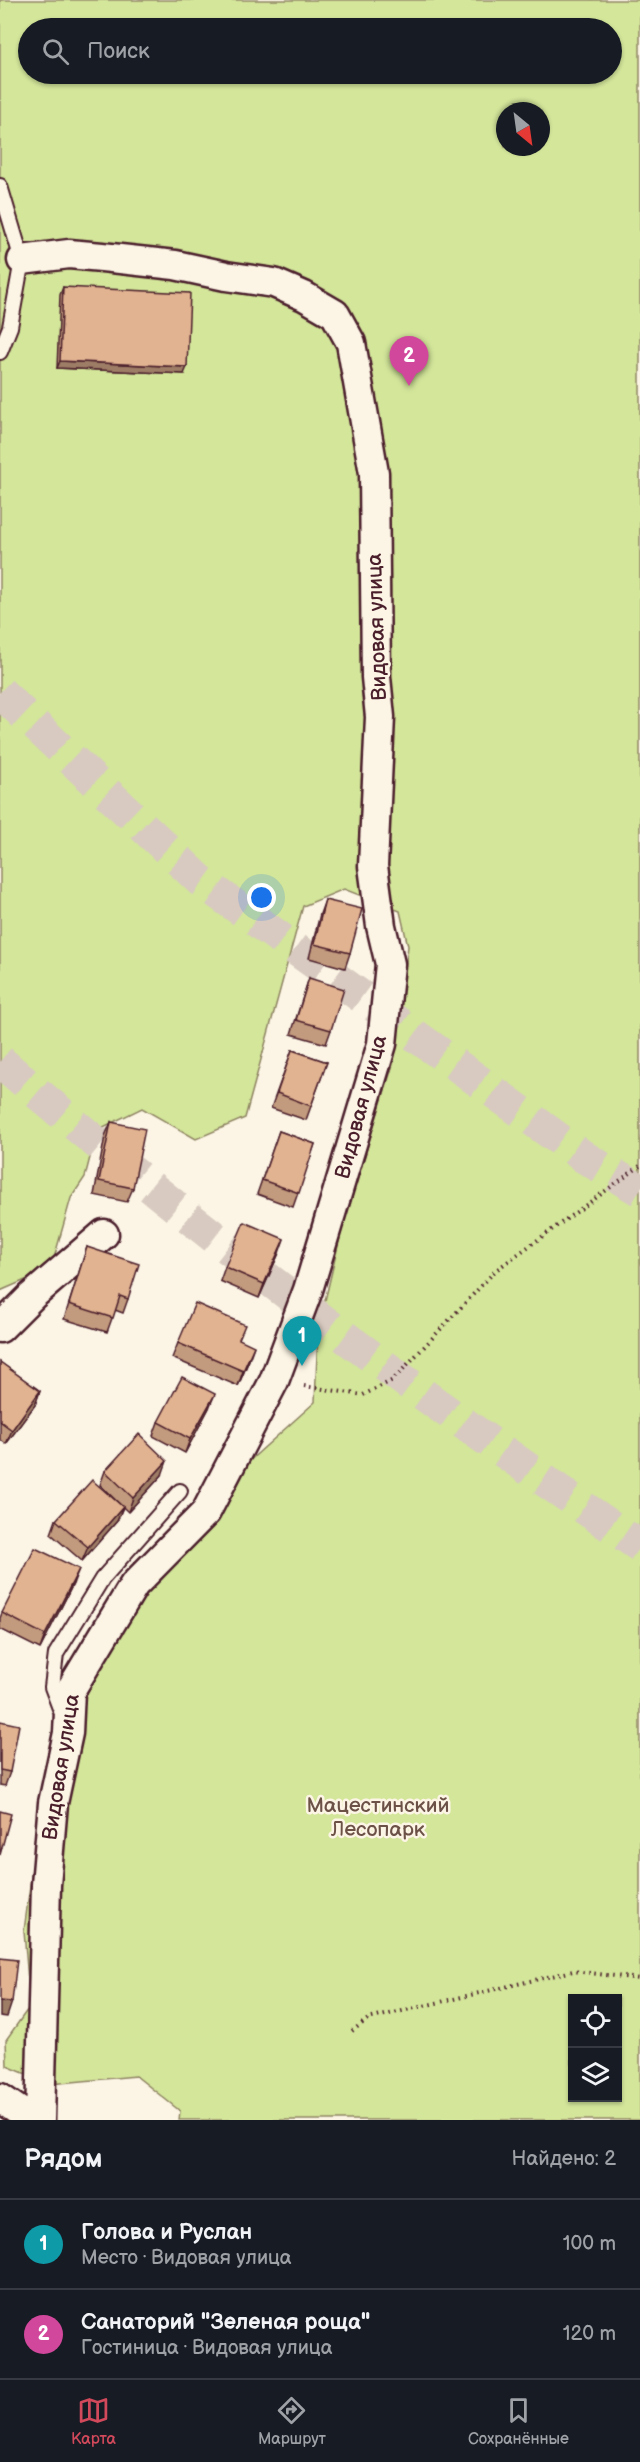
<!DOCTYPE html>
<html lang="ru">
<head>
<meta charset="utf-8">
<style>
  body { margin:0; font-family:"Balsamiq Sans",sans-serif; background:#20242c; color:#f1f3f6 }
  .controls { position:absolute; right:18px; bottom:18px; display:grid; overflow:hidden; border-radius:0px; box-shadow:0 2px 4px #0004 }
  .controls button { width:54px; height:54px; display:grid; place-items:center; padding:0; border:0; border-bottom:2px solid #363941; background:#171b24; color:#f1f3f6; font:30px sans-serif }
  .compass { position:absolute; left:496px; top:102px; width:54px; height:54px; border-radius:50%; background:#171b24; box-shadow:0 2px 4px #0004; rotate:151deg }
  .you { position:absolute; left:262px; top:898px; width:21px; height:21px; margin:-15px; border:4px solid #fff; border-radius:50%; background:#1a73e8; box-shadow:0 0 0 9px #1a73e833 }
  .badge { display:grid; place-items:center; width:39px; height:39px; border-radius:50%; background:#d1495b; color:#fff; font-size:20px; font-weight:700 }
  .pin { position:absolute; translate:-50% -50px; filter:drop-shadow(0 2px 3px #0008) }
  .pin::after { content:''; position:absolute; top:32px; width:21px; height:18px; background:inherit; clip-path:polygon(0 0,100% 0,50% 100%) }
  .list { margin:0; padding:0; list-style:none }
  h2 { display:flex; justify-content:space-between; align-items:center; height:78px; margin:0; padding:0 24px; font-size:26px }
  h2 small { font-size:20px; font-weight:400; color:#9ea1a6 }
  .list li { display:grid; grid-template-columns:39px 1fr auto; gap:18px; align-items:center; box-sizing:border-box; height:90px; padding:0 24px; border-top:2px solid #363941 }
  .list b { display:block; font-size:22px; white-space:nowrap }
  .list p { margin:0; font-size:20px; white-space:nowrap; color:#9ea1a6 }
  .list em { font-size:20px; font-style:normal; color:#9ea1a6 }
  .icon { flex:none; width:33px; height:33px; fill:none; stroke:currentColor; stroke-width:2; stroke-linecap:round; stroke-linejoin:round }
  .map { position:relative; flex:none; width:640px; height:2120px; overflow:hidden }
  .search { position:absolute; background:#171b24; box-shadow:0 2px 4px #0004; left:18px; right:18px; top:18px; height:66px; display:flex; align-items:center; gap:15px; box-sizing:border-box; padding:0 21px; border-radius:33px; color:#9ea1a6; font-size:22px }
  .sheet { height:258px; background:#171b24 }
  nav { display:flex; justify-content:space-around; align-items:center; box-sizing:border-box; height:84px; border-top:2px solid #363941; background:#171b24; font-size:16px; color:#9ea1a6 }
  nav a { display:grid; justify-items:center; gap:3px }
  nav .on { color:#d1495b }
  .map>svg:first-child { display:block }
</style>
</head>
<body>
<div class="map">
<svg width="640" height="2120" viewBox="0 0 640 2120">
  <rect width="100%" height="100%" fill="#fcf5e5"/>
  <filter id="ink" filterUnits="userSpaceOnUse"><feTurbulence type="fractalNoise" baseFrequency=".0167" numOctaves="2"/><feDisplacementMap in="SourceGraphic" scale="12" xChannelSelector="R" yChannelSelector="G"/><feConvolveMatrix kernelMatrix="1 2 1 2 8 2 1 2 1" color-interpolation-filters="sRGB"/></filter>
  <g filter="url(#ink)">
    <path fill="#d3e69a" stroke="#8e8262" stroke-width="1.5" fill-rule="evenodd" d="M 0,0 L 640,0 L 640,2120 L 179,2120 L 180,2111 L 136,2076 L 50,2084 L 7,2066 L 6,2040 L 30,2006 L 24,1931 L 33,1863 L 48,1810 L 67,1689 L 157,1544 L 315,1402 L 318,1330 L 342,1229 L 394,1061 L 408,946 L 400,911 L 344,889 L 303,906 L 245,1118 L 196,1139 L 142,1108 L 97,1130 L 85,1177 L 71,1198 L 51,1269 L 0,1291 ZM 28,28 L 612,28 L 612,74 L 28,74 ZM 505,111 L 541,111 L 541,147 L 505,147 ZM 572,1998 L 618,1998 L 618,2098 L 572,2098 Z"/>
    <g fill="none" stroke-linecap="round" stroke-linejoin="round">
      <path stroke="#d8cac0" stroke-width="33" stroke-dasharray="33 16" stroke-linecap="butt" d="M 0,692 L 201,881 L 584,1157 L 640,1190
        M 0,1061 C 202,1236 419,1396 640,1546"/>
      <g stroke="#4a1f2b" stroke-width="18">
        <path id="lane" d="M 0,186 L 22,260 L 10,327 L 0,352
          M 61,1711 L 52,1687 L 56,1654 L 102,1579 L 180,1491"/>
      </g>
      <g stroke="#4a1f2b" stroke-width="33">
        <path id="street" d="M 22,260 L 69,254 L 102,257 L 175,265 L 226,276 L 274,283 L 304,296 L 335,314 L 351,343 L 374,473 L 376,677 L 380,717 L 373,866 L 381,926 L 390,964 L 382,1044 L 308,1290 L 274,1381 L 206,1512 L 134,1585 L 70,1691 L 68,1733 L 53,1803 L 46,1885 L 40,2120
          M 0,1328 L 32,1296 L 104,1234
          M 0,2098 L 32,2120"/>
      </g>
      <path stroke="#4a1f2b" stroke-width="4" stroke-dasharray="1.5 4.5" stroke-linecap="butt" d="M 304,1386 L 363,1395 L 393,1380 L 496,1270 L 640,1166
        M 352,2031 L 368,2019 L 573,1971 L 640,1979"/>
      <use href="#lane" stroke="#fcf5e5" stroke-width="14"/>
      <use href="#street" stroke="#fcf5e5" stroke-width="28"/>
    </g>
    <path fill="#c29a7d" stroke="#4a1f2b" stroke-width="1.5" d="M 63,287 L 184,374 L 57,368 L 60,295 Z
      M 325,900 L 350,953 L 345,968 L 309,958 L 320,914 Z
      M 309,978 L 331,1030 L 326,1044 L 291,1034 Z
      M 292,1050 L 327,1062 L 306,1120 L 271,1108 Z
      M 111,1122 L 133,1188 L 127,1202 L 94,1195 L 105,1136 Z
      M 279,1131 L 315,1144 L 293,1207 L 257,1194 Z
      M 87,1247 L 128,1299 L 123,1313 L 115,1310 L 107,1332 L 64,1319 Z
      M 279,1253 L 259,1298 L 220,1281 L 225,1267 Z
      M 239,1340 L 249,1360 L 238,1386 L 172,1358 L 178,1343 Z
      M 0,1362 L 40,1391 L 35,1405 L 6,1444 L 0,1439 Z
      M 209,1408 L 185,1453 L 153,1436 L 158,1422 Z
      M 105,1471 L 162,1475 L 128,1512 L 100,1485 Z
      M 123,1507 L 117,1521 L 82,1561 L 51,1534 L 56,1520 Z
      M 73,1584 L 40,1649 L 0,1629 L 0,1618 L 2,1613 Z
      M 0,1721 L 10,1772 L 5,1786 L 0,1785 Z"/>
    <path fill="#9e7d66" stroke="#4a1f2b" stroke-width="1.5" d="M 60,361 L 187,367 L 184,374 L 57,368 Z
      M 284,1239 L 279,1253 L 259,1298 L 264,1284 Z
      M 254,1346 L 249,1360 L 238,1386 L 243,1371 Z
      M 40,1391 L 35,1405 L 6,1444 L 12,1430 Z
      M 215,1394 L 209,1408 L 185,1453 L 190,1439 Z
      M 167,1461 L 162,1475 L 128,1512 L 133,1498 Z
      M 123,1507 L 117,1521 L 82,1561 L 88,1547 Z
      M 79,1569 L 73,1584 L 40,1649 L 45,1635 Z
      M 0,2001 L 12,2002 L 7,2017 L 0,2016 Z"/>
    <path fill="#e1b391" stroke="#4a1f2b" stroke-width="1.5" d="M 63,287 L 190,293 L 187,367 L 60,361 Z
      M 325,900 L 362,909 L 350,953 L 314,944 Z
      M 309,978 L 344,989 L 331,1030 L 296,1020 Z
      M 292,1050 L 327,1062 L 311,1106 L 277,1093 Z
      M 111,1122 L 145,1129 L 133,1188 L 99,1181 Z
      M 279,1131 L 315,1144 L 299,1193 L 262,1180 Z
      M 244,1222 L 284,1239 L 264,1284 L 225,1267 Z
      M 87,1247 L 139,1264 L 128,1299 L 120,1296 L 113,1318 L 69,1304 Z
      M 195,1303 L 245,1325 L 239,1339 L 254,1346 L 243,1371 L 178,1343 Z
      M 0,1362 L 40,1391 L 12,1430 L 0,1421 Z
      M 182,1377 L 215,1394 L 190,1439 L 158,1422 Z
      M 139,1434 L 167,1461 L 133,1498 L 105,1471 Z
      M 92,1480 L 123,1507 L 88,1547 L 56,1520 Z
      M 35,1548 L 79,1569 L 45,1635 L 2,1613 Z
      M 0,1721 L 19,1725 L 10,1772 L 0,1770 Z
      M 0,1811 L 11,1814 L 0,1855 Z
      M 0,1958 L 17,1960 L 12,2002 L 0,2001 Z"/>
  </g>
  <g text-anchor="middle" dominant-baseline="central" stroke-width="5" stroke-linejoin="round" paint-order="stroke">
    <g font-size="21" fill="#4a1f2b" stroke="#fcf5e5">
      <text transform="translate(377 627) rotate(-92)">Видовая улица</text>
      <text transform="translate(361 1107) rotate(-75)">Видовая улица</text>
      <text transform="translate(61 1767) rotate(-81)">Видовая улица</text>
    </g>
    <g font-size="21" fill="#6c5147" stroke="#fcf5e5">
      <text x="378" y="1805">Мацестинский<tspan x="378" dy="24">Лесопарк</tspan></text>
    </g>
  </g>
</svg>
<div class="controls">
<button><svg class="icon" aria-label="locate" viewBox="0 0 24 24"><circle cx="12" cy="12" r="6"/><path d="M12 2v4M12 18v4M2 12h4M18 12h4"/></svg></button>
<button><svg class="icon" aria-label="layers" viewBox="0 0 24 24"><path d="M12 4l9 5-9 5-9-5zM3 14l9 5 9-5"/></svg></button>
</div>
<svg class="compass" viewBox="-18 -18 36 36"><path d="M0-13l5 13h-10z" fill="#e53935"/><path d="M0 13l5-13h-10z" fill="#9ea1a6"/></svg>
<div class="you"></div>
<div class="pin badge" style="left:302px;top:1366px;background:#0f9aa8">1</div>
<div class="pin badge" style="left:409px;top:386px;background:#d1479c">2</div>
<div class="search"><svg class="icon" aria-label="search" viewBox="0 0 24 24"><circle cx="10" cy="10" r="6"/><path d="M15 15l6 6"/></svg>Поиск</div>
</div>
<section class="sheet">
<h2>Рядом<small>Найдено: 2</small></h2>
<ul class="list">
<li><span class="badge" style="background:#0f9aa8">1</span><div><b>Голова и Руслан</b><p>Место · Видовая улица</p></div><em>100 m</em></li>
<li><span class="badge" style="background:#d1479c">2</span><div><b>Санаторий &quot;Зеленая роща&quot;</b><p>Гостиница · Видовая улица</p></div><em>120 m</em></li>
</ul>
</section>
<nav>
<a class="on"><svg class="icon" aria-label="map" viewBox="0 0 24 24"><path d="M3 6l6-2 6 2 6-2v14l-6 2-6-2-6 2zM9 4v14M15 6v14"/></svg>Карта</a>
<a><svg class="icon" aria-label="directions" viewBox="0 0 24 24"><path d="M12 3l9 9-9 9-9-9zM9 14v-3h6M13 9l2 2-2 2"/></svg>Маршрут</a>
<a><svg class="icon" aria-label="saved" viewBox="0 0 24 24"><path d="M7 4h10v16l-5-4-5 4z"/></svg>Сохранённые</a>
</nav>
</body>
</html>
